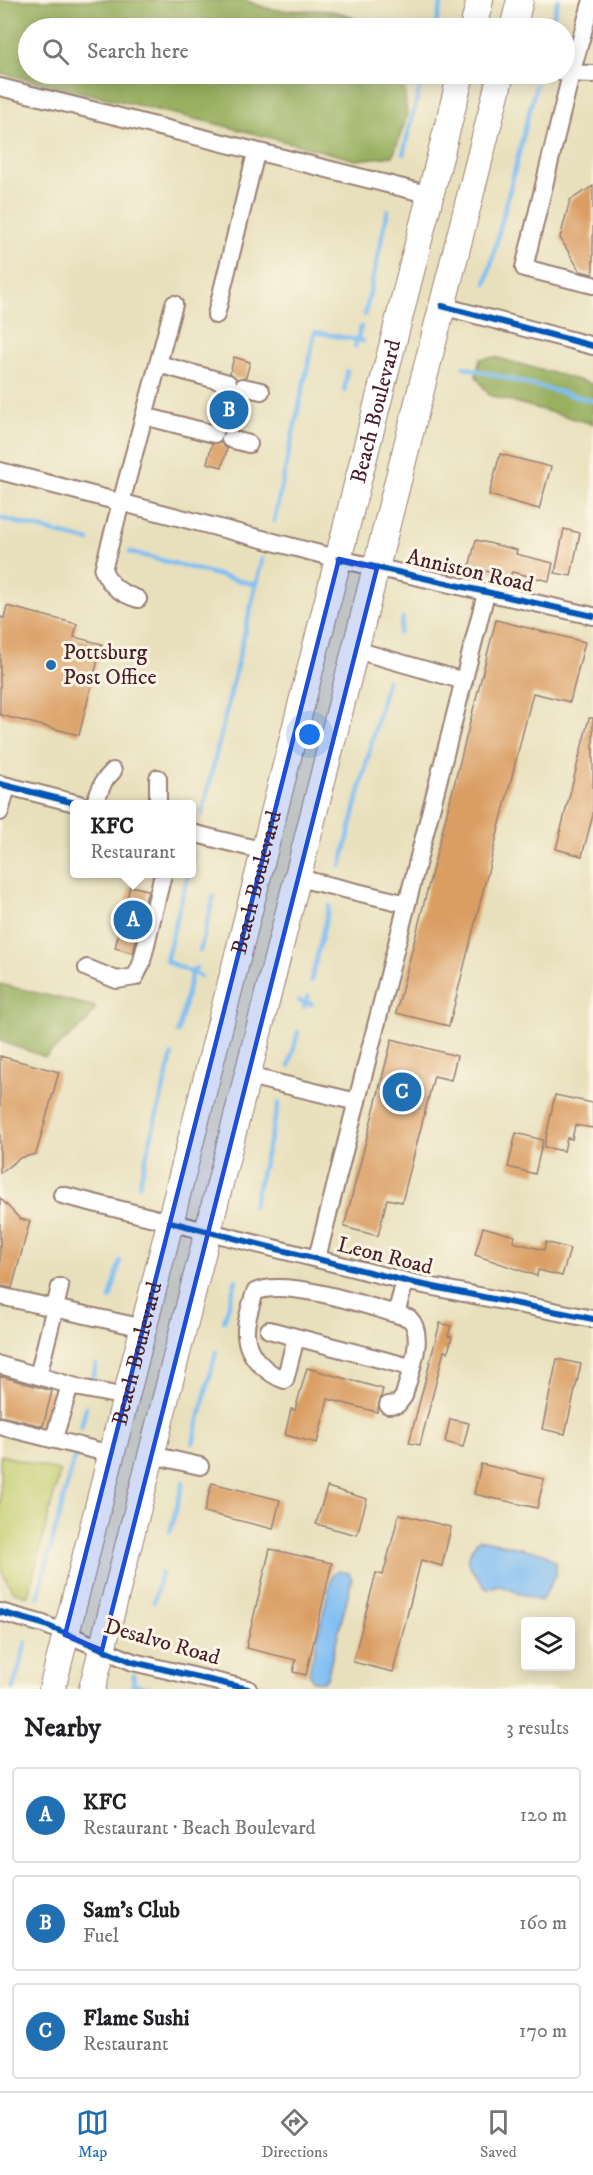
<!DOCTYPE html>
<html lang="en">
<head>
<meta charset="utf-8">
<style>
  body { margin:0; font-family:"IM FELL DW Pica",serif; background:#f6f6f6; color:#202124 }
  .controls { position:absolute; right:18px; bottom:18px; display:grid; overflow:hidden; border-radius:6px; box-shadow:0 3px 15px #0003 }
  .controls button { width:54px; height:54px; display:grid; place-items:center; padding:0; border:0; border-bottom:2px solid #e0e0e0; background:#fff; color:#202124; font:30px sans-serif }
  .you { position:absolute; left:310px; top:735px; width:21px; height:21px; margin:-15px; border:4px solid #fff; border-radius:50%; background:#1a73e8; box-shadow:0 0 0 9px #1a73e833 }
  .badge { display:grid; place-items:center; width:39px; height:39px; border-radius:50%; background:#1f6fb2; color:#fff; font-size:20px; font-weight:700 }
  .pin { position:absolute; translate:-50% -50%; border:3px solid #fff; box-shadow:0 2px 6px #0006 }
  .popup { position:absolute; left:70px; top:800px; width:126px; height:78px; box-sizing:border-box; display:grid; place-content:center; border-radius:6px; background:#fff; filter:drop-shadow(0 2px 4px #0005); font-size:20px; white-space:nowrap; color:#757577 }
  .popup b { font-size:22px; color:#202124 }
  .popup::after { content:''; position:absolute; left:50%; top:100%; margin-left:-12px; border:12px solid transparent; border-top-color:#fff }
  .list { margin:0; padding:0; list-style:none }
  h2 { display:flex; justify-content:space-between; align-items:center; height:78px; margin:0; padding:0 24px; font-size:26px }
  h2 small { font-size:20px; font-weight:400; color:#757577 }
  .list li { display:grid; grid-template-columns:39px 1fr auto; gap:18px; align-items:center; box-sizing:border-box; height:96px; margin:0 12px 12px; padding:0 12px; border:2px solid #e0e0e0; border-radius:6px }
  .list b { display:block; font-size:22px; white-space:nowrap }
  .list p { margin:0; font-size:20px; white-space:nowrap; color:#757577 }
  .list em { font-size:20px; font-style:normal; color:#757577 }
  .icon { flex:none; width:33px; height:33px; fill:none; stroke:currentColor; stroke-width:2; stroke-linecap:round; stroke-linejoin:round }
  .map { position:relative; flex:none; width:593px; height:1689px; overflow:hidden }
  .search { position:absolute; background:#fff; box-shadow:0 3px 15px #0003; left:18px; right:18px; top:18px; height:66px; display:flex; align-items:center; gap:15px; box-sizing:border-box; padding:0 21px; border-radius:33px; color:#757577; font-size:22px }
  .sheet { height:402px; background:#fff }
  nav { display:flex; justify-content:space-around; align-items:center; box-sizing:border-box; height:84px; border-top:2px solid #e0e0e0; background:#fff; font-size:16px; color:#757577 }
  nav a { display:grid; justify-items:center; gap:3px }
  nav .on { color:#1f6fb2 }
  .map>svg:first-child { display:block }
</style>
</head>
<body>
<div class="map">
<svg width="593" height="1689" viewBox="0 0 593 1689">
  <rect width="100%" height="100%" fill="#fcf5e5"/>
  <filter id="ink" filterUnits="userSpaceOnUse"><feTurbulence type="fractalNoise" baseFrequency=".0167" numOctaves="2"/><feDisplacementMap in="SourceGraphic" scale="12" xChannelSelector="R" yChannelSelector="G"/><feConvolveMatrix kernelMatrix="1 2 1 2 8 2 1 2 1" color-interpolation-filters="sRGB"/></filter>
  <filter id="wash" filterUnits="userSpaceOnUse"><feTurbulence type="fractalNoise" baseFrequency=".008" numOctaves="4" result="noise"/><feDisplacementMap in="SourceGraphic" scale="24" xChannelSelector="R" yChannelSelector="G"/><feGaussianBlur stdDeviation="1.35" result="paint"/><feColorMatrix in="noise" values="0 0 0 0 0 0 0 0 0 0 0 0 0 0 0 0 0 1.4 0 .05"/><feComposite in="paint" operator="in"/></filter>
  <g filter="url(#wash)">
    <rect width="100%" height="100%" fill="#e8e0bc"/>
    <path fill="#c1cd6e" stroke="#86764c" stroke-width="1.5" d="M 0,1455 L 60,1471 L 28,1596 L 13,1591 L 0,1568 Z"/>
    <path fill="#98b061" stroke="#716846" stroke-width="1.5" d="M 0,0 L 245,0 C 253,3 263,8 271,9 C 309,15 336,0 368,28 L 28,28 L 28,74 L 403,74 L 407,116 L 393,156 L 356,160 L 217,124 L 0,73 Z
      M 494,357 L 593,384 L 593,424 L 489,395 L 476,376 L 480,359 Z
      M 0,984 L 96,1007 L 87,1022 L 45,1057 L 0,1041 Z"/>
    <path fill="#7fbdf3" stroke="#646e8f" stroke-width="1.5" d="M 479,1539 L 543,1553 L 555,1562 L 556,1575 L 541,1601 L 498,1585 L 487,1589 C 472,1570 459,1561 479,1539 Z
      M 337,1571 L 349,1573 L 352,1579 L 327,1678 L 324,1682 L 313,1681 L 309,1673 L 332,1576 Z"/>
    <g fill="none" stroke-linecap="round" stroke-linejoin="round">
      <path stroke="#7fbdf3" stroke-width="4.5" d="M 435,28 L 442,0
        M 550,28 L 558,0
        M 403,154 L 423,74
        M 486,284 L 536,85
        M 365,315 L 388,210
        M 355,346 L 361,327
        M 464,367 L 593,401
        M 344,391 L 347,371
        M 0,518 L 89,541
        M 274,521 L 315,332 L 363,341
        M 130,552 L 256,585
        M 399,633 L 403,618
        M 202,814 L 262,559
        M 192,861 L 193,854
        M 341,866 L 387,680
        M 188,874 L 166,961 L 200,976
        M 200,951 L 214,896
        M 311,981 L 329,906
        M 299,1001 L 312,1004
        M 304,1007 L 308,996
        M 178,1032 L 192,972 L 196,968
        M 289,1066 L 298,1032
        M 139,1185 L 172,1055
        M 253,1206 L 279,1103
        M 110,1299 L 120,1261
        M 224,1321 L 236,1280
        M 93,1376 L 96,1365
        M 81,1428 L 86,1407
        M 193,1443 L 216,1352
        M 170,1532 L 183,1483
        M 38,1597 L 74,1458
        M 154,1602 L 161,1573
        M 133,1684 L 154,1689
        M 13,1689 L 26,1642
        M 132,1689 L 134,1675"/>
    </g>
    <g id="blocks">
      <path fill="#da9e64" d="M 593,186 L 593,274 L 580,271 L 560,238 L 570,200 Z
        M 234,357 L 250,362 L 246,377 L 237,379 L 230,373 Z
        M 234,391 L 240,397 L 232,429 L 224,431 L 217,424 L 225,393 Z
        M 220,442 L 227,449 L 222,467 L 207,463 L 212,444 Z
        M 500,454 L 551,467 L 539,509 L 489,495 Z
        M 564,529 L 580,533 L 571,576 L 555,573 Z
        M 476,540 L 517,550 L 516,554 L 553,563 L 549,581 L 512,572 L 510,577 L 469,567 Z
        M 7,606 L 77,624 L 74,637 L 102,644 L 79,735 L 0,715 L 0,617 L 4,618 Z
        M 496,620 L 585,642 L 570,702 L 533,693 L 449,1026 L 396,1013 Z
        M 589,718 L 593,718 L 593,815 L 582,856 L 556,849 Z
        M 130,886 L 148,890 L 133,953 L 115,948 Z
        M 392,1039 L 457,1056 L 451,1080 L 434,1076 L 402,1202 L 387,1199 L 378,1236 L 344,1227 Z
        M 0,1056 L 59,1072 L 36,1154 L 20,1158 L 0,1173 Z
        M 555,1095 L 593,1103 L 593,1128 L 575,1125 L 572,1139 L 567,1138 L 564,1151 L 544,1147 Z
        M 516,1133 L 543,1140 L 535,1174 L 508,1167 Z
        M 0,1198 L 20,1219 L 30,1221 L 12,1288 L 0,1286 Z
        M 483,1227 L 515,1236 L 513,1242 L 544,1250 L 546,1242 L 570,1249 L 562,1276 L 538,1270 L 537,1276 L 475,1255 Z
        M 440,1323 L 451,1326 L 448,1336 L 452,1337 L 448,1352 L 444,1351 L 420,1445 L 409,1443 Z
        M 557,1359 L 581,1364 L 565,1434 L 542,1429 Z
        M 307,1368 L 383,1389 L 377,1412 L 328,1399 L 317,1443 L 285,1435 L 291,1409 L 295,1410 Z
        M 0,1376 L 52,1391 L 43,1426 L 0,1416 Z
        M 450,1419 L 469,1423 L 463,1447 L 445,1442 Z
        M 481,1464 L 544,1479 L 537,1508 L 474,1494 Z
        M 212,1483 L 280,1500 L 273,1529 L 204,1512 Z
        M 327,1487 L 367,1499 L 357,1535 L 316,1524 Z
        M 399,1514 L 451,1527 L 442,1566 L 421,1560 L 393,1672 L 353,1662 L 376,1573 L 383,1575 Z
        M 270,1549 L 332,1563 L 306,1675 L 293,1672 L 296,1660 L 246,1648 Z"/>
    </g>
  </g>
  <g filter="url(#ink)">
    <use href="#blocks" fill-opacity="0" stroke="#998074" stroke-width="1.5"/>
    <g fill="none" stroke-linecap="round" stroke-linejoin="round">
      <g stroke="#998074" stroke-width="20">
        <path id="minor" d="M 592,0 L 571,74 L 524,268 L 593,285
          M 564,73 L 593,74
          M 0,87 L 431,195
          M 442,306 L 593,346
          M 216,315 L 256,153
          M 158,364 L 228,383
          M 243,387 L 261,391
          M 144,416 L 214,434
          M 230,439 L 249,444
          M 0,471 L 339,559 L 593,616
          M 138,599 C 120,593 111,587 103,570 L 174,304
          M 356,650 L 464,681
          M 0,784 L 79,804
          M 94,804 L 104,781 L 113,771
          M 158,804 L 158,778
          M 0,812 L 7,786
          M 192,833 L 264,851
          M 298,878 L 407,904
          M 87,968 L 117,980 L 135,977 L 141,965 L 163,874
          M 248,1076 L 357,1102
          M 62,1195 L 409,1282 L 593,1319
          M 317,1258 L 486,593
          M 0,1296 L 144,1328
          M 396,1314 L 405,1281
          M 269,1330 L 410,1367
          M 296,1337 L 285,1380 C 274,1377 266,1370 258,1362 C 238,1340 247,1317 255,1292 C 286,1277 374,1308 409,1318 C 427,1335 409,1374 404,1396 L 398,1404 L 388,1405
          M 0,1365 L 80,1388 L 126,1397
          M 38,1376 L 60,1287
          M 0,1426 L 111,1454
          M 54,1438 L 70,1385
          M 152,1455 L 200,1466
          M 0,1612 L 43,1624 L 133,1662 L 248,1689"/>
      </g>
      <g stroke="#998074" stroke-width="28">
        <g id="highway">
          <path d="M 473,28 L 480,0"/>
          <path d="M 513,28 L 520,0"/>
          <path id="s1" d="M 52,1689 L 461,74"/>
          <path d="M 92,1689 L 501,74"/>
        </g>
      </g>
      <use href="#minor" stroke="#fff" stroke-width="16"/>
      <use href="#highway" stroke="#fff" stroke-width="26"/>
      <g stroke="#fcf5e5" stroke-width="10">
        <path id="cycleway" d="M 442,306 L 593,346
          M 339,559 L 593,616
          M 0,784 L 79,804
          M 170,1222 L 409,1282 L 593,1319
          M 0,1612 L 43,1624 L 133,1662 L 248,1689"/>
      </g>
      <use href="#cycleway" stroke="#0057b8" stroke-width="6"/>
    </g>
  </g>
  <path fill="#1d4ed8" fill-opacity="0.2" stroke="#1d4ed8" stroke-width="4.5" stroke-linejoin="round" d="M 339,559 L 377,568 L 102,1650 L 65,1635 Z"/>
  <circle fill="#1f6fb2" stroke="#fcf5e5" stroke-width="2" cx="51" cy="665" r="6"/>
  <g text-anchor="middle" dominant-baseline="central" stroke-width="6" stroke-linejoin="round" paint-order="stroke">
    <g font-size="22" fill="#4a1f2b" stroke="#fcf5e5">
      <text stroke="none"><textPath href="#s1" startOffset="1318">Beach Boulevard</textPath></text>
      <text transform="translate(470 571) rotate(13)">Anniston Road</text>
      <text stroke="none"><textPath href="#s1" startOffset="832">Beach Boulevard</textPath></text>
      <text transform="translate(385 1256) rotate(14)">Leon Road</text>
      <text stroke="none"><textPath href="#s1" startOffset="346">Beach Boulevard</textPath></text>
      <text transform="translate(162 1642) rotate(16)">Desalvo Road</text>
    </g>
    <g font-size="22" fill="#4a1f2b" stroke="#fcf5e5" text-anchor="start">
      <text x="63" y="652">Pottsburg<tspan x="63" dy="25">Post Office</tspan></text>
    </g>
  </g>
</svg>
<div class="controls">
<button><svg class="icon" aria-label="layers" viewBox="0 0 24 24"><path d="M12 4l9 5-9 5-9-5zM3 14l9 5 9-5"/></svg></button>
</div>
<div class="you"></div>
<div class="pin badge" style="left:133px;top:920px">A</div>
<div class="popup"><b>KFC</b>Restaurant</div>
<div class="pin badge" style="left:229px;top:410px">B</div>
<div class="pin badge" style="left:402px;top:1092px">C</div>
<div class="search"><svg class="icon" aria-label="search" viewBox="0 0 24 24"><circle cx="10" cy="10" r="6"/><path d="M15 15l6 6"/></svg>Search here</div>
</div>
<section class="sheet">
<h2>Nearby<small>3 results</small></h2>
<ul class="list">
<li><span class="badge">A</span><div><b>KFC</b><p>Restaurant · Beach Boulevard</p></div><em>120 m</em></li>
<li><span class="badge">B</span><div><b>Sam's Club</b><p>Fuel</p></div><em>160 m</em></li>
<li><span class="badge">C</span><div><b>Flame Sushi</b><p>Restaurant</p></div><em>170 m</em></li>
</ul>
</section>
<nav>
<a class="on"><svg class="icon" aria-label="map" viewBox="0 0 24 24"><path d="M3 6l6-2 6 2 6-2v14l-6 2-6-2-6 2zM9 4v14M15 6v14"/></svg>Map</a>
<a><svg class="icon" aria-label="directions" viewBox="0 0 24 24"><path d="M12 3l9 9-9 9-9-9zM9 14v-3h6M13 9l2 2-2 2"/></svg>Directions</a>
<a><svg class="icon" aria-label="saved" viewBox="0 0 24 24"><path d="M7 4h10v16l-5-4-5 4z"/></svg>Saved</a>
</nav>
</body>
</html>
